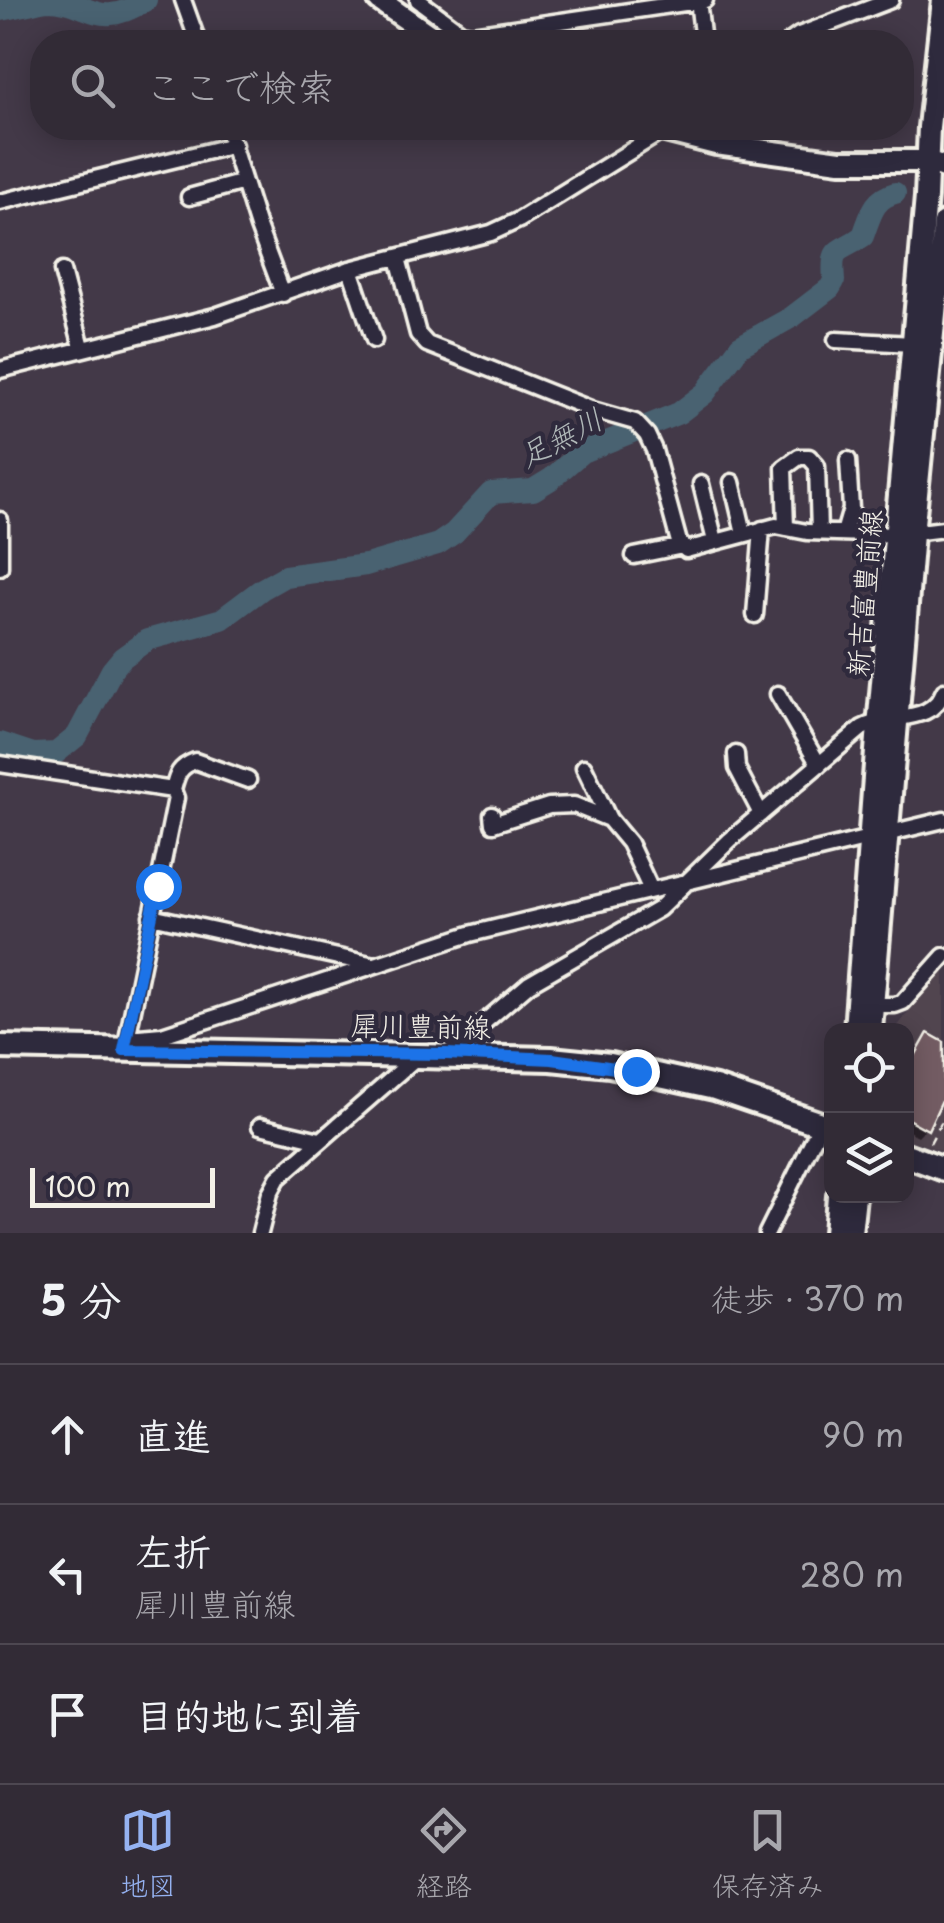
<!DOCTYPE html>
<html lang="ja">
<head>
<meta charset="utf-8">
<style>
  body { margin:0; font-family:"Playpen Sans","Klee One",sans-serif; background:#3d3742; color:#f1f3f6 }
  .controls { position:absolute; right:30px; bottom:30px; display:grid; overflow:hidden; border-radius:20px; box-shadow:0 5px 25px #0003 }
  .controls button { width:90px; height:90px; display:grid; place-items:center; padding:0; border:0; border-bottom:2px solid #4d4751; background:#322b36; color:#f1f3f6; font:50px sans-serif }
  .scale { position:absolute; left:30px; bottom:25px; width:185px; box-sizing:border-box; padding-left:10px; border:5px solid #f4f1e8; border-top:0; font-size:28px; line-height:35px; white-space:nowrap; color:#f4f1e8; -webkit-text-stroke:8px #2f2a3d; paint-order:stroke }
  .stop { position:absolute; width:30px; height:30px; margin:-22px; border:8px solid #1a73e8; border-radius:50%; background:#fff }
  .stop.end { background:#1a73e8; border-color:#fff; box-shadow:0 2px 10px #0008 }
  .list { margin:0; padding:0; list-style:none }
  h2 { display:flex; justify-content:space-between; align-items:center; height:130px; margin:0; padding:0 40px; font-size:42px }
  h2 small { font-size:32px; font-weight:400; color:#a8a7ad }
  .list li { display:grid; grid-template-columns:65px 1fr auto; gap:30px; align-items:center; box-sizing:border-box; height:140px; padding:0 40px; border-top:2px solid #4d4751 }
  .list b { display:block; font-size:38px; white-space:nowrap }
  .list p { margin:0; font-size:32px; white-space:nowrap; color:#a8a7ad }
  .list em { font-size:32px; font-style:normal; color:#a8a7ad }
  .icon { flex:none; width:55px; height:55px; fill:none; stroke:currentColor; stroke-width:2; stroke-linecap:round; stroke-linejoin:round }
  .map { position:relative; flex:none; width:944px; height:1233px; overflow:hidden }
  .search { position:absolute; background:#322b36; box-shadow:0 5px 25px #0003; left:30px; right:30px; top:30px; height:110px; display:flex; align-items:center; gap:25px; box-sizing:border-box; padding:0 35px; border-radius:40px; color:#a8a7ad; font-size:38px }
  .sheet { height:550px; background:#322b36 }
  nav { display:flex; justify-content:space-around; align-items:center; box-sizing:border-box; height:140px; border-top:2px solid #4d4751; background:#322b36; font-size:28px; color:#a8a7ad }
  nav a { display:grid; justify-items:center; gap:5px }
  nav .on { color:#95b2f1 }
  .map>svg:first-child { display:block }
</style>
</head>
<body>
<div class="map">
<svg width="944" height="1233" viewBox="0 0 944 1233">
  <rect width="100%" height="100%" fill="#433948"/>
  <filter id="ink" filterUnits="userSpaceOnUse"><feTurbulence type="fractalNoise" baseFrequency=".01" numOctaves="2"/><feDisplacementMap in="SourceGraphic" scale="20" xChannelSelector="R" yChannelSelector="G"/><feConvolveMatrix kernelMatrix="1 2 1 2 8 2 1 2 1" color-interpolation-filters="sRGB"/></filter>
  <g filter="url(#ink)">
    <path fill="#514450" d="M 944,962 L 944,1152 L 907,1139 L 906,1030 L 895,1030 Z"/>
    <path fill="#0007" d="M 929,1036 L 944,1045 L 944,1090 L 926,1128 L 918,1136 L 906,1130 L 906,1069 Z"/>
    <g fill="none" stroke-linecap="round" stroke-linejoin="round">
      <path stroke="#496271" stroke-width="22" d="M 0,10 C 16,8 32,2 47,0 C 91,0 96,32 146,0
        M 0,743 L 33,754 L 56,753 L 77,736 L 112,670 L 122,658 L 147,640 L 222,619 L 262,589 L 285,576 L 366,565 L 438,544 L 454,533 L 491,493 L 533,490 L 551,479 L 582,452 L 679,413 L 705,393 L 740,346 L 792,317 L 830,288 L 834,281 C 831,244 837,255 863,236 C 871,215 873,199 895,193"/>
    </g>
    <path fill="#735c63" stroke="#f4f1e8" stroke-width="2.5" d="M 928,1033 L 944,1042 L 944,1096 L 928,1130 L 906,1118 L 906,1072 Z"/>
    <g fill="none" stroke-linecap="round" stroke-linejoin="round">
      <g stroke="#f4f1e8" stroke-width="21">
        <path id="street" d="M 183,0 L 198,42
          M 418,0 L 461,32
          M 698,0 L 703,42
          M 452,42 L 461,32 L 472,34 L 705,0
          M 789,42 L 799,35 L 891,0
          M 227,128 L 258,227 L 283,294
          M 189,197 L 244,182
          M 0,202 L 234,145
          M 398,258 L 418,334 L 427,344 L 593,410 L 635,422 L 647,435 L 654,450 L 679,542 L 686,550 L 776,526 L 807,532 L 896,535 L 944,529
          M 350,269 L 374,340
          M 62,271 L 82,347
          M 836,340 L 913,344
          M 0,370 L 215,316 L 350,269 L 491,233 L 519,220 L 666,129
          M 732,482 L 744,533
          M 701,484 L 715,541
          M 0,520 L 0,567
          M 786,528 L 784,468 L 799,457 L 809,457 L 817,466 L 819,532
          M 844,533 L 851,509 L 848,460
          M 634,556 L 683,546
          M 755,615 L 762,529
          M 778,694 L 819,765
          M 736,754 L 737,768 L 761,814
          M 0,764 L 173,790 L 176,798 L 126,1044
          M 584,767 L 609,819 L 629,843 L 651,890
          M 173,790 C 177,774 179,767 195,761 L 248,780
          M 492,815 L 493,824 L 549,806 L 574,805 L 609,819
          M 151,916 L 370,964
          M 874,1005 L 895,1005 L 903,1002 L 944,956
          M 128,1038 L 162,1035 L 470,934 L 944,820
          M 447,1054 L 529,984 L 659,909 L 730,840 L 862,728 C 893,712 931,725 944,691
          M 260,1126 L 320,1140
          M 260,1233 L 270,1193 L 278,1178 L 418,1056
          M 767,1233 L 821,1124"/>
      </g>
      <g stroke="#f4f1e8" stroke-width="28">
        <path id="secondary" d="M 379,0 L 439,42
          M 653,128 L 716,144 L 840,161 L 928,161 L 944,167
          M 855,1030 L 877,738 L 926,197 L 929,127 L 943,0
          M 871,1030 L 913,534 L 944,223
          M 835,1233 L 838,1196
          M 851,1233 L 855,1196"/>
      </g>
      <g stroke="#f4f1e8" stroke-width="30">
        <path id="primary" d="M 0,1047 L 551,1059 L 610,1065 L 715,1088 L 832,1128
          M 906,1155 L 944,1169"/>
      </g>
      <path stroke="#f4f1e8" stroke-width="2.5" stroke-dasharray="8 8" stroke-linecap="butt" d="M 930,1143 L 944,1117"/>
      <use href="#street" stroke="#2f2a3d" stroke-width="14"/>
      <use href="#secondary" stroke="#2f2a3d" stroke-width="20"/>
      <use href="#primary" stroke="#2f2a3d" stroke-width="22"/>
    </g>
  </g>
  <g fill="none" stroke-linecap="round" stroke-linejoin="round" filter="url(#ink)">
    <path stroke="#1a73e8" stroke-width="12" d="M 158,886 L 124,1050 L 447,1054 L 552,1059 L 636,1071"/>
  </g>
  <g text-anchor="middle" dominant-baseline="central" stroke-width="9" stroke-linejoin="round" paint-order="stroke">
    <g font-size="28" fill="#f4f1e8" stroke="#2f2a3d">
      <text transform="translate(863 593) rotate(-85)">新吉富豊前線</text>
      <text transform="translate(421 1025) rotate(1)">犀川豊前線</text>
    </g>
    <g font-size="30" font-style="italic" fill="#b0b8b8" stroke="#2f2a3d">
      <text transform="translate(560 436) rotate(-28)">足無川</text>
    </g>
  </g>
</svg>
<div class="controls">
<button><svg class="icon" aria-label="locate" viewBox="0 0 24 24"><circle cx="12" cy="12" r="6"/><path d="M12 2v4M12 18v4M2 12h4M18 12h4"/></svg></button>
<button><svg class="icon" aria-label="layers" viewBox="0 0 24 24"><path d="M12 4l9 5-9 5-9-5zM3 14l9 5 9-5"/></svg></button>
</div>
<div class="scale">100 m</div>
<div class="stop" style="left:158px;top:886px"></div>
<div class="stop end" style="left:636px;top:1071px"></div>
<div class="search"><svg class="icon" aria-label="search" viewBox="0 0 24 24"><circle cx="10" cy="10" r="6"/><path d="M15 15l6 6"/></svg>ここで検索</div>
</div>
<section class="sheet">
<h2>5 分<small>徒歩 · 370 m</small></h2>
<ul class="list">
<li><svg class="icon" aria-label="ahead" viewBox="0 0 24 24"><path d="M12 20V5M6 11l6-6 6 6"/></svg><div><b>直進</b></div><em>90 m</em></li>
<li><svg class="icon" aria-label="left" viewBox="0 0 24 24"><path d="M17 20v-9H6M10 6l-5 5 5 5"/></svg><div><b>左折</b><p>犀川豊前線</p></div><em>280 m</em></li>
<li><svg class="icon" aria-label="arrive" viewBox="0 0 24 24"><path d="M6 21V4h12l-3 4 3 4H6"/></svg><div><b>目的地に到着</b></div></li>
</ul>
</section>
<nav>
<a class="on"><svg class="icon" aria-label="map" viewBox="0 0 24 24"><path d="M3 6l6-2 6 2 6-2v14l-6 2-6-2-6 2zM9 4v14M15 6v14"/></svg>地図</a>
<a><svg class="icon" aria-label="directions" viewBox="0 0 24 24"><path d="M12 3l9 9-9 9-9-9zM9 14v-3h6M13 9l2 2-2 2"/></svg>経路</a>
<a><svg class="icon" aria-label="saved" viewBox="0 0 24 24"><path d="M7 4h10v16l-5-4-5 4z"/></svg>保存済み</a>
</nav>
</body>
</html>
